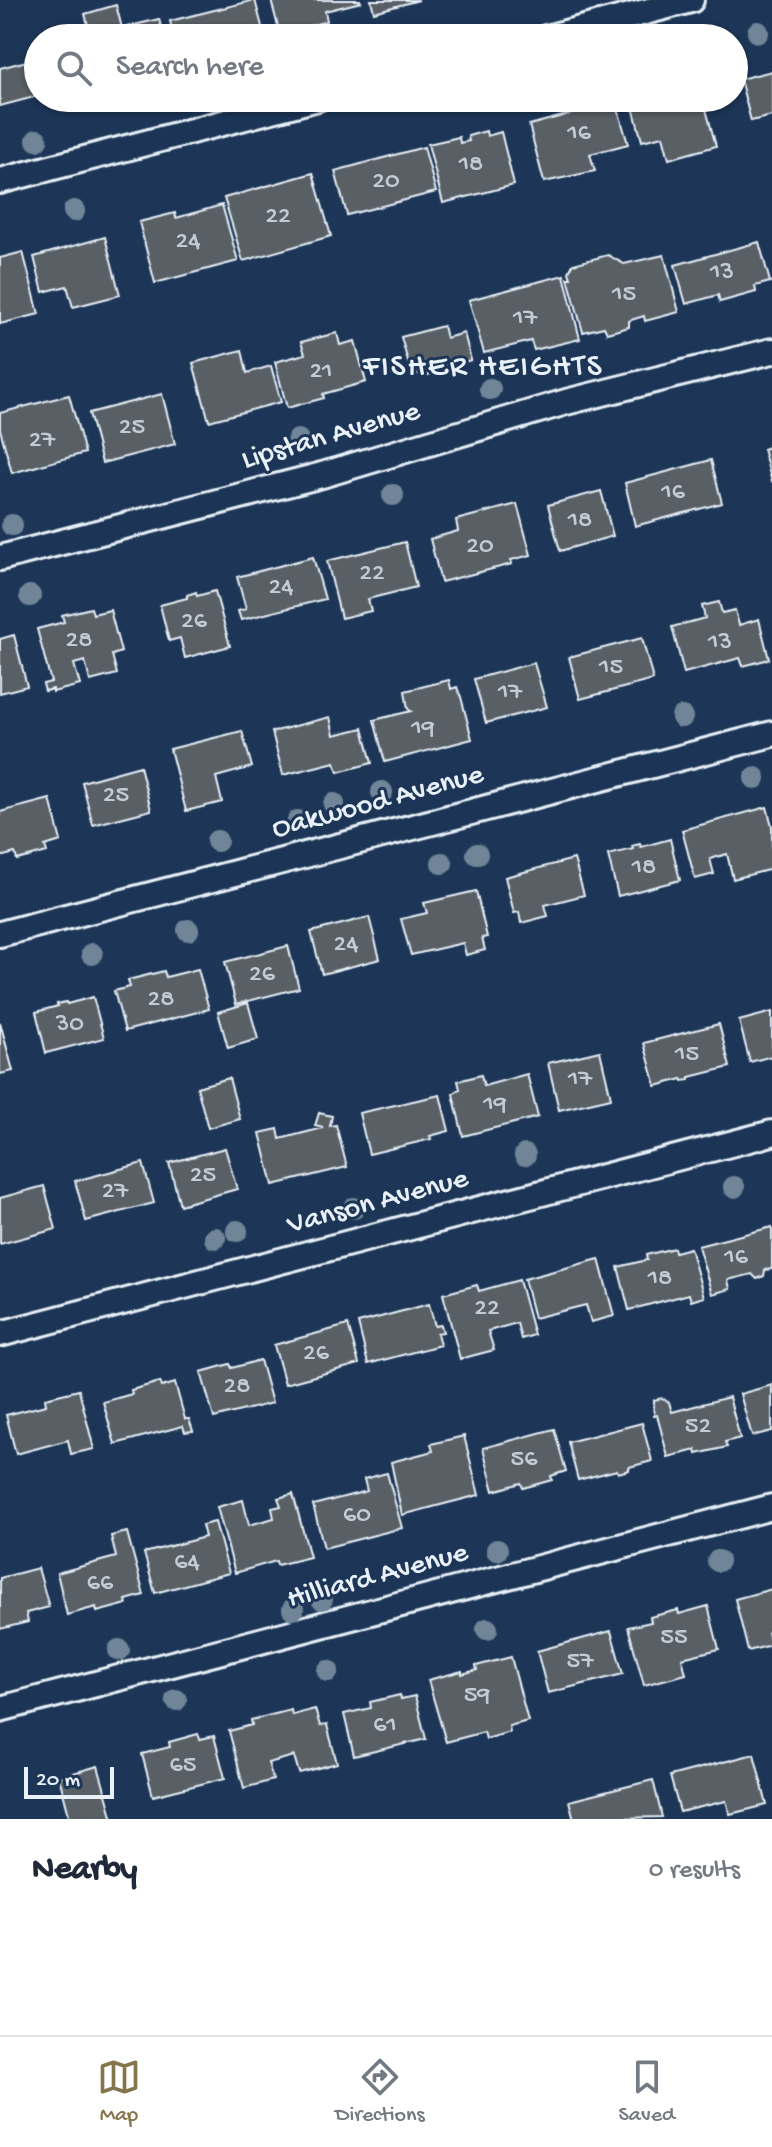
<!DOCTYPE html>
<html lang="en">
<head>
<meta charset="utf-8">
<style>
  body { margin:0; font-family:"Gochi Hand",sans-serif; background:#f2f2f3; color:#1f2937 }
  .scale { position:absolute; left:24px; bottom:20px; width:90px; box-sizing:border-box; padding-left:8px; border:4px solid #e8f1f8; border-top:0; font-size:22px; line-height:28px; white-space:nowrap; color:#e8f1f8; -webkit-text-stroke:6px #1d3557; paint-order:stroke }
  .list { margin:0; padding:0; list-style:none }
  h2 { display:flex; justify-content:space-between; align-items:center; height:104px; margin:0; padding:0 32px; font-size:34px }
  h2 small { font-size:26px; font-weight:400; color:#747a83 }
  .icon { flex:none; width:44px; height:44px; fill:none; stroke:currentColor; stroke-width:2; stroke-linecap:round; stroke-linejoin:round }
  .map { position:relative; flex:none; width:772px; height:1819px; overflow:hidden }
  .search { position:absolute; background:#fff; box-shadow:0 2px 6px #0004; left:24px; right:24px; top:24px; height:88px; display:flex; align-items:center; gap:20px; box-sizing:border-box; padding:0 28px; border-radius:44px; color:#747a83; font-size:30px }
  .sheet { height:216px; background:#fff }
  nav { display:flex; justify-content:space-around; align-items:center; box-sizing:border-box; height:112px; border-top:2px solid #e0e1e3; background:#fff; font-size:22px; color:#747a83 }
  nav a { display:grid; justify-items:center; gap:4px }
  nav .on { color:#84754c }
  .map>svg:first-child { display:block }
</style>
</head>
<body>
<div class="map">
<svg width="772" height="1819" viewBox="0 0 772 1819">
  <rect width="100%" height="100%" fill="#1d3557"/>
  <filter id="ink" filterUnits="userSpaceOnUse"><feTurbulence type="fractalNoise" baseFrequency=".0125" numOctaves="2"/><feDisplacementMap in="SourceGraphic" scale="16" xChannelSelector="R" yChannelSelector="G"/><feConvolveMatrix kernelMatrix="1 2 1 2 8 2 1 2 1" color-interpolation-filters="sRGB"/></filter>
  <g filter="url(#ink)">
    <path fill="#595f65" stroke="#e8f1f8" stroke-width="2" d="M 255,0 L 265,38 L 174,38 L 170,21 Z
      M 271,0 L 360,0 L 361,2 L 325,11 L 327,21 L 280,34 Z
      M 371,0 L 419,0 L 374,12 Z
      M 116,5 L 122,28 L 159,19 L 164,38 L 85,38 L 91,36 L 85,14 Z
      M 38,58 L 38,96 L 0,106 L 0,68 Z
      M 772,71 L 772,116 L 751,121 L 740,79 Z
      M 653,98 L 703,98 L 716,146 L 669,159 L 663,136 L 642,141 L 633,107 L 654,101 Z
      M 616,102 L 628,144 L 590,154 L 595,171 L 544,182 L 529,125 Z
      M 486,131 L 487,136 L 501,132 L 514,185 L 443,203 L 428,144 L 459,137 L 460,143 L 469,141 L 468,136 Z
      M 424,147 L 436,192 L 347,215 L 335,171 Z
      M 313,173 L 331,236 L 243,261 L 224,198 Z
      M 222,205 L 238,261 L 155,283 L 139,222 L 175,213 L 176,218 Z
      M 105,237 L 120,295 L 73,307 L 67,286 L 43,292 L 34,257 Z
      M 759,242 L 770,282 L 755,286 L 756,292 L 720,302 L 718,295 L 686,304 L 675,265 Z
      M 23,252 L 39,314 L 0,324 L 0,258 Z
      M 608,255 L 624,264 L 664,255 L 679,312 L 645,321 L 644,316 L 631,320 L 629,321 L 629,327 L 607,333 L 604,327 L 583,332 L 568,278 L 571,278 L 569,272 L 573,264 Z
      M 564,275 L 580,339 L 534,350 L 531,341 L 484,353 L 469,300 Z
      M 443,326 L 446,338 L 464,333 L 471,360 L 437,369 L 437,372 L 428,375 L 427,371 L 412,376 L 401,337 Z
      M 337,333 L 340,345 L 355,341 L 366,382 L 323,394 L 324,398 L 287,408 L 275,362 L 305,354 L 301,342 Z
      M 242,350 L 247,373 L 271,366 L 281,402 L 209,421 L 193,363 Z
      M 162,394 L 175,444 L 102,463 L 89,413 Z
      M 69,395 L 85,453 L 12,473 L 0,429 L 0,413 Z
      M 772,446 L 772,482 L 763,449 Z
      M 711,460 L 722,503 L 635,526 L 625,483 Z
      M 601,491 L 613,536 L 560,551 L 548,505 Z
      M 517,504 L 531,555 L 511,560 L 512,564 L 441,582 L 430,539 L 458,531 L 456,520 Z
      M 405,542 L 416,587 L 368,599 L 371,611 L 341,618 L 327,561 Z
      M 313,557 L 325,599 L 241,620 L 238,611 L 246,609 L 237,577 Z
      M 215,591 L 230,646 L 185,658 L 180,638 L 169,641 L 160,605 L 187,598 L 187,595 L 196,592 L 197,596 Z
      M 719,602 L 722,613 L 735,610 L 739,625 L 759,619 L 769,659 L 743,666 L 740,658 L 684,673 L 672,627 L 705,618 L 702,606 Z
      M 91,608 L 93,614 L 110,610 L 121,652 L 112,655 L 117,674 L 90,681 L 85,661 L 74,664 L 80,685 L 53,692 L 53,689 L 45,691 L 43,684 L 51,682 L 37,629 L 64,622 L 62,615 Z
      M 14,635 L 27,686 L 0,693 L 0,639 Z
      M 642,638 L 653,680 L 580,699 L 569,657 Z
      M 534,663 L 547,707 L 486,723 L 474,679 Z
      M 449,680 L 451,689 L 457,687 L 461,697 L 472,739 L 385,762 L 374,720 L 411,711 L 408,709 L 405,691 Z
      M 330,717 L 334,735 L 363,728 L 372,763 L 338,772 L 335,762 L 283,775 L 272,732 Z
      M 242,731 L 252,767 L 216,777 L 222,802 L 186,811 L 170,749 Z
      M 140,766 L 151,810 L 93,825 L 82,782 Z
      M 50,799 L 61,841 L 45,846 L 47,852 L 17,860 L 15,853 L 0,857 L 0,812 Z
      M 767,807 L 772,826 L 772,869 L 733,879 L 727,854 L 710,859 L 714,874 L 695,879 L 682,830 Z
      M 670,839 L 680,880 L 618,896 L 608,855 L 633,849 L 632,846 L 640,844 L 641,847 Z
      M 574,859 L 584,895 L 545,905 L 548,916 L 521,923 L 519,912 L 514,913 L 505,877 Z
      M 476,891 L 487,937 L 482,938 L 485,950 L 466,955 L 463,943 L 411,955 L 401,919 L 427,913 L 424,903 Z
      M 369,917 L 380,959 L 322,974 L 311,932 Z
      M 288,946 L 299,988 L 236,1004 L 225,962 Z
      M 198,969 L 209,1009 L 125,1031 L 114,991 L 130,987 L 128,980 L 164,971 L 166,977 Z
      M 93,997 L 104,1038 L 46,1053 L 36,1012 L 58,1006 L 57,1004 L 66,1002 L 67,1004 Z
      M 248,1003 L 258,1039 L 228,1048 L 218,1012 Z
      M 772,1012 L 772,1056 L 750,1062 L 739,1021 Z
      M 0,1022 L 13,1071 L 0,1074 Z
      M 719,1024 L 730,1067 L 690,1077 L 690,1080 L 683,1081 L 682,1079 L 656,1086 L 644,1043 Z
      M 600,1051 L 611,1098 L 559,1110 L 548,1063 Z
      M 527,1074 L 538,1117 L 463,1136 L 453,1094 L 460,1089 L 458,1081 L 481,1075 L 484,1086 Z
      M 229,1078 L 240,1119 L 208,1128 L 197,1087 Z
      M 440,1095 L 449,1131 L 430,1136 L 431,1139 L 369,1154 L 359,1113 Z
      M 319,1113 L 332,1116 L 330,1126 L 336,1125 L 347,1167 L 273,1185 L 260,1133 L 278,1129 L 280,1139 L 323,1128 L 315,1126 Z
      M 225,1148 L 237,1189 L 180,1205 L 169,1163 Z
      M 143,1163 L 154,1203 L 86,1221 L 75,1181 Z
      M 44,1186 L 56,1229 L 0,1244 L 0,1198 Z
      M 772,1227 L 772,1269 L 765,1270 L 764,1276 L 757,1279 L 752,1274 L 728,1280 L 730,1289 L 712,1294 L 698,1246 Z
      M 674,1248 L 675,1252 L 690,1248 L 704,1297 L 691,1301 L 689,1294 L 629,1310 L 618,1267 L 647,1260 L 646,1255 Z
      M 599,1259 L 614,1316 L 591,1322 L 586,1305 L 534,1318 L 524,1279 Z
      M 519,1280 L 534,1335 L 521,1339 L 517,1323 L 488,1331 L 494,1350 L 460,1359 L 443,1294 L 477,1285 L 479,1291 Z
      M 429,1304 L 435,1326 L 441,1325 L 443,1332 L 437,1333 L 440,1345 L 368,1364 L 358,1323 Z
      M 348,1325 L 359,1364 L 285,1384 L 274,1345 Z
      M 260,1360 L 272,1403 L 214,1418 L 201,1372 L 230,1364 L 232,1368 Z
      M 160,1382 L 162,1387 L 175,1383 L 185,1419 L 189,1419 L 193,1431 L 185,1432 L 183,1426 L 115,1444 L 103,1402 L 132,1394 L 131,1390 Z
      M 772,1385 L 772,1431 L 752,1436 L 740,1394 Z
      M 79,1390 L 94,1449 L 71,1454 L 68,1440 L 16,1454 L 6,1415 L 46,1405 L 45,1398 Z
      M 729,1397 L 740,1438 L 725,1442 L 727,1447 L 697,1454 L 696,1450 L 668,1457 L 657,1415 L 654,1416 L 654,1400 L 662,1398 L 669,1402 L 672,1412 Z
      M 642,1423 L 652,1461 L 629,1467 L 629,1470 L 618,1473 L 617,1470 L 578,1480 L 568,1442 Z
      M 554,1429 L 566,1471 L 551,1476 L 552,1480 L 523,1488 L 521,1483 L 494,1491 L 483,1448 Z
      M 464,1436 L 479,1495 L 402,1515 L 391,1462 L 433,1451 L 431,1444 Z
      M 387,1473 L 402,1528 L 324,1548 L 313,1505 L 367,1491 L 364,1479 Z
      M 293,1494 L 310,1557 L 277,1565 L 276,1561 L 235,1573 L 217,1507 L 243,1500 L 249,1525 L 274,1518 L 272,1508 L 281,1506 L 278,1498 Z
      M 215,1522 L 229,1573 L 155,1593 L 144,1553 L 205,1537 L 202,1525 Z
      M 127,1532 L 144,1595 L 126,1600 L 127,1604 L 97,1612 L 96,1607 L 67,1615 L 57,1573 L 116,1557 L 111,1536 Z
      M 38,1568 L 49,1607 L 26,1613 L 28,1622 L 0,1629 L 0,1578 Z
      M 772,1589 L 772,1631 L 768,1632 L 771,1645 L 748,1651 L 735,1599 Z
      M 708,1606 L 719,1649 L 682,1658 L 686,1674 L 644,1685 L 628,1627 L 651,1622 L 650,1617 L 678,1610 L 679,1614 Z
      M 611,1631 L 623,1674 L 548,1693 L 537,1651 Z
      M 511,1657 L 528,1721 L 509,1726 L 510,1732 L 486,1739 L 484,1732 L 446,1742 L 428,1680 L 462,1671 L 462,1674 L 477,1670 L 476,1666 Z
      M 400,1695 L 401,1699 L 415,1696 L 426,1739 L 354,1756 L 344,1714 L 371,1708 L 370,1702 Z
      M 315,1709 L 320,1726 L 327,1725 L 337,1763 L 299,1773 L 294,1756 L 268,1763 L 273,1780 L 244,1788 L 229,1731 L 252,1725 L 251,1720 L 291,1710 L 292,1715 Z
      M 198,1734 L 200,1739 L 214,1736 L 225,1778 L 153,1796 L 142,1754 L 170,1747 L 169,1742 Z
      M 754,1754 L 767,1805 L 730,1814 L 726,1801 L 680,1812 L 670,1776 Z
      M 98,1766 L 113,1819 L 70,1819 L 59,1777 Z
      M 653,1780 L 662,1817 L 574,1819 L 569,1801 Z"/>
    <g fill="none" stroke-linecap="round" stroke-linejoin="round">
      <g stroke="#e8f1f8" stroke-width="30">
        <path id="street" d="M 546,38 L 691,0
          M 0,181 L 318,98
          M 0,558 L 322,475 L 566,402 L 772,351
          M 0,934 L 772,734
          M 0,1334 L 772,1133
          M 0,1709 L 772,1507"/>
      </g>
      <use href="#street" stroke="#1d3557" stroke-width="24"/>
    </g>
    <g fill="#6f8597">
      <circle cx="758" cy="32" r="11"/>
      <circle cx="37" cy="140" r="11"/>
      <circle cx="74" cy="211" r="11"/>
      <circle cx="490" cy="389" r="11"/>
      <circle cx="298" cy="440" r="11"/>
      <circle cx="393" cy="495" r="11"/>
      <circle cx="12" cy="525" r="11"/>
      <circle cx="30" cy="596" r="11"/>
      <circle cx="682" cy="717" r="11"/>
      <circle cx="755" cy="778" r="11"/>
      <circle cx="382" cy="792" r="11"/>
      <circle cx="334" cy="804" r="11"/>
      <circle cx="298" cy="821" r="11"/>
      <circle cx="217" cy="841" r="11"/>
      <circle cx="477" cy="854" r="11"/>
      <circle cx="442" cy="863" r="11"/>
      <circle cx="188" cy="930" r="11"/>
      <circle cx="92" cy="954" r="11"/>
      <circle cx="525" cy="1155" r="11"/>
      <circle cx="734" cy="1187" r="11"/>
      <circle cx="354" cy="1208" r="11"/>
      <circle cx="237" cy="1231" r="11"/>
      <circle cx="215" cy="1238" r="11"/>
      <circle cx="497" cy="1550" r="11"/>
      <circle cx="718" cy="1561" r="11"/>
      <circle cx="322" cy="1599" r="11"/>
      <circle cx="293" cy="1609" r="11"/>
      <circle cx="487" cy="1629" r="11"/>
      <circle cx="119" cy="1650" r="11"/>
      <circle cx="328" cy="1671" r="11"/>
      <circle cx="176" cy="1700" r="11"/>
    </g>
  </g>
  <g text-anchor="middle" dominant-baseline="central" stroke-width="6" stroke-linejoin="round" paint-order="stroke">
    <g font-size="26" fill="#c4ccd3">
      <text x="579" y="134">16</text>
      <text x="471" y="165">18</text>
      <text x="386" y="182">20</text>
      <text x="278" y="217">22</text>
      <text x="188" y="242">24</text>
      <text x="722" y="273">13</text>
      <text x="624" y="295">15</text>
      <text x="525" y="319">17</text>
      <text x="321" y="372">21</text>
      <text x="132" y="428">25</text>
      <text x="42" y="441">27</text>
      <text x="673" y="493">16</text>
      <text x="580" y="521">18</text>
      <text x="480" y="547">20</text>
      <text x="372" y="574">22</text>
      <text x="281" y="588">24</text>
      <text x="194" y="622">26</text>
      <text x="79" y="641">28</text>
      <text x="720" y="643">13</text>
      <text x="611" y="668">15</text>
      <text x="510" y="693">17</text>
      <text x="423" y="729">19</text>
      <text x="116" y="796">25</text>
      <text x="644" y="868">18</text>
      <text x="346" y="945">24</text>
      <text x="262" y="975">26</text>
      <text x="161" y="1000">28</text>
      <text x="70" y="1025">30</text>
      <text x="687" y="1055">15</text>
      <text x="580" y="1080">17</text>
      <text x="495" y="1105">19</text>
      <text x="203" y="1176">25</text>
      <text x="115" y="1192">27</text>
      <text x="736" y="1258">16</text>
      <text x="660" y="1279">18</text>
      <text x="487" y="1309">22</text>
      <text x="316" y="1354">26</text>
      <text x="237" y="1387">28</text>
      <text x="698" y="1427">52</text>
      <text x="524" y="1460">56</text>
      <text x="357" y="1516">60</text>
      <text x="187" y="1563">64</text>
      <text x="100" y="1584">66</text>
      <text x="674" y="1638">55</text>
      <text x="580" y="1662">57</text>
      <text x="477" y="1696">59</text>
      <text x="385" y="1726">61</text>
      <text x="183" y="1766">65</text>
    </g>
    <g font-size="30" fill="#e8f1f8" stroke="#1d3557">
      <text transform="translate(331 437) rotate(-16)">Lipstan Avenue</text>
      <text transform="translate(378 803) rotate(-15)">Oakwood Avenue</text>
      <text transform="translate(378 1203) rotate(-15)">Vanson Avenue</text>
      <text transform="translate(378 1577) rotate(-15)">Hilliard Avenue</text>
    </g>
    <g font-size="32" letter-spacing="2" fill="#e8f1f8" stroke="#1d3557">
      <text x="483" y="368">FISHER HEIGHTS</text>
    </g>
  </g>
</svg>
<div class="scale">20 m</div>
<div class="search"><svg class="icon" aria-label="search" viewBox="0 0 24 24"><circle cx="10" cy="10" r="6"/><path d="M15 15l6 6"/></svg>Search here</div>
</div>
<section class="sheet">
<h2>Nearby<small>0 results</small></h2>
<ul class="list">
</ul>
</section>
<nav>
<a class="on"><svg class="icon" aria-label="map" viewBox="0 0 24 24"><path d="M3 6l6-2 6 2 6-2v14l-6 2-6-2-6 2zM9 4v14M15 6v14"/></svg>Map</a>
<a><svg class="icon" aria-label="directions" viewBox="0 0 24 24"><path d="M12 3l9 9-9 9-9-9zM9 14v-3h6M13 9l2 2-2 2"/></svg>Directions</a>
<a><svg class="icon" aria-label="saved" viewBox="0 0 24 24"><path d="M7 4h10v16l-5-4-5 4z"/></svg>Saved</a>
</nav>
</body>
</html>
